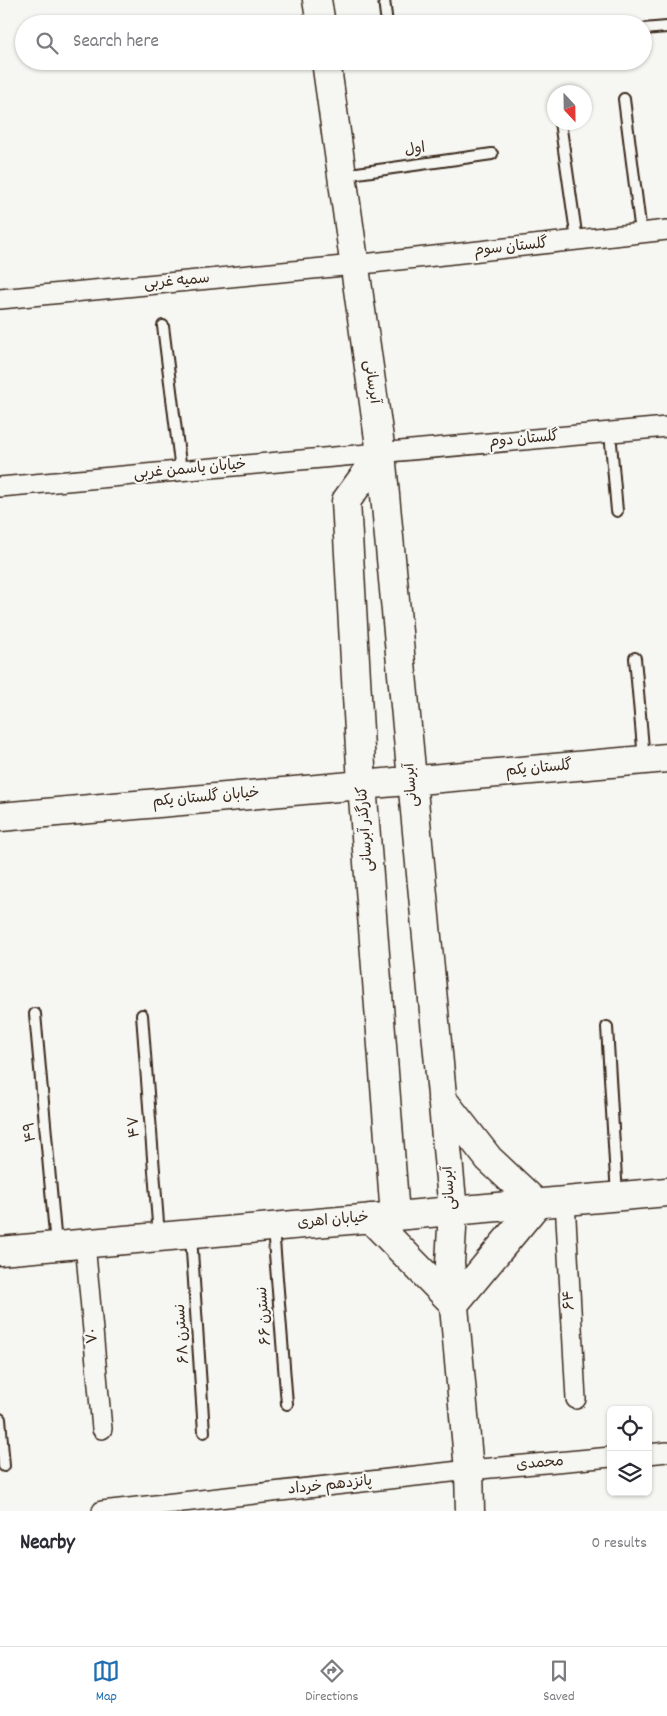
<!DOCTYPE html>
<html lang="en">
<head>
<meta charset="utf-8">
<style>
  body { margin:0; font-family:Dekko,"Playpen Sans Arabic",sans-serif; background:#f2f2f3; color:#2b2b33 }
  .controls { position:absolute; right:15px; bottom:15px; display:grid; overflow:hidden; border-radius:8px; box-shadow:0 1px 4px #0004 }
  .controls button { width:45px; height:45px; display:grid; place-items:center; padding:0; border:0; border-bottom:1px solid #e1e1e2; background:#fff; color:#2b2b33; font:25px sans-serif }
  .compass { position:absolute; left:547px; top:85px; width:45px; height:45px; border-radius:50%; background:#fff; box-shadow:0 1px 4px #0004; rotate:158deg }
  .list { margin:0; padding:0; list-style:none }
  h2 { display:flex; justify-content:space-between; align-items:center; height:65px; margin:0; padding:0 20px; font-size:21px }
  h2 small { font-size:16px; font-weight:400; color:#7c7c81 }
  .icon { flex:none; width:28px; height:28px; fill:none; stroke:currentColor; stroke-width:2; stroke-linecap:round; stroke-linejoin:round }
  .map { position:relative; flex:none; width:667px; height:1511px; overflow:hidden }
  .search { position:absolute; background:#fff; box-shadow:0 1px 4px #0004; left:15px; right:15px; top:15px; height:55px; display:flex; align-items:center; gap:12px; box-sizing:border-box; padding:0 18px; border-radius:28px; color:#7c7c81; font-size:19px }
  .sheet { height:135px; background:#fff }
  nav { display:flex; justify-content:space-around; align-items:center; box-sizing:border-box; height:70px; border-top:1px solid #e1e1e2; background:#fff; font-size:14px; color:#7c7c81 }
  nav a { display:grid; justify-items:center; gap:2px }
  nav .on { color:#1f6fb2 }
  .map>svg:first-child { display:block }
</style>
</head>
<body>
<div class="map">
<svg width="667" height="1511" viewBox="0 0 667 1511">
  <rect width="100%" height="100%" fill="#f6f6f2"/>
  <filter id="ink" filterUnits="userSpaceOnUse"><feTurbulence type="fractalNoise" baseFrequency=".02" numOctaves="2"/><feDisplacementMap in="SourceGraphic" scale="10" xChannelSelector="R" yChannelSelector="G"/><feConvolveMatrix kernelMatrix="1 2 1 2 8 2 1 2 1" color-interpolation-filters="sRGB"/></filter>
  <g filter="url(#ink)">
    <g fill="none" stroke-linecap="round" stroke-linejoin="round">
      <g stroke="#3b2a1e" stroke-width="14">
        <path id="lane" d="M 384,0 L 387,24
          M 643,29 L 667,27
          M 624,99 L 641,233
          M 560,122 L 577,240
          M 343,175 L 492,154
          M 163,326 L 181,471
          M 610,432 L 617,511
          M 635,658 L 644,759
          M 35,1014 L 56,1245
          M 142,1015 L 159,1236
          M 607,1027 L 617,1196
          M 273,1228 L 287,1404
          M 191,1236 L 204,1432
          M 0,1419 L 4,1466"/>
      </g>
      <g stroke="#3b2a1e" stroke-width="22">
        <path id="street" d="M 0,299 L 354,265 L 667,230
          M 0,487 L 667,427
          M 565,1201 L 576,1399
          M 85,1243 L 102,1429
          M 648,1454 L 667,1452
          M 102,1511 L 469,1470 L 611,1457"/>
      </g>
      <g stroke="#3b2a1e" stroke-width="31">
        <path id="secondary" d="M 317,0 L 321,24
          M 326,61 L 381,453 L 453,1211 L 450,1263 L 469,1470 L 470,1511
          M 381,453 L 346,501 L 362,784 L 395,1216
          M 0,817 L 667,758
          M 370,1218 L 454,1304 L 537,1204 L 489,1159 L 442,1099
          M 0,1251 L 667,1192"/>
      </g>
      <use href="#lane" stroke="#f6f6f2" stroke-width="10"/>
      <use href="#street" stroke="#f6f6f2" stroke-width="19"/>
      <use href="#secondary" stroke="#f6f6f2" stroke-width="28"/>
    </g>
  </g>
  <g text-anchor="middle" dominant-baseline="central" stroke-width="4.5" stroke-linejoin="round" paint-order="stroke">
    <g font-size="15" fill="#3b2a1e" stroke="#f6f6f2">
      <text transform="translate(415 150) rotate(-8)">اول</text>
      <text transform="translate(511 248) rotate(-6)">گلستان سوم</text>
      <text transform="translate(177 282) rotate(-5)">سمیه غربی</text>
      <text transform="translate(371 382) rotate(82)">آبرسانی</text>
      <text transform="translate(524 440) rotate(-5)">گلستان دوم</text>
      <text transform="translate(190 470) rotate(-5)">خیابان یاسمن غربی</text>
      <text transform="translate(539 769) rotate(-5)">گلستان یکم</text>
      <text transform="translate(412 785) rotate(-95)">آبرسانی</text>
      <text transform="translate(206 798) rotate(-5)">خیابان گلستان یکم</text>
      <text transform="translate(366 829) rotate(-94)">کنارگذر آبرسانی</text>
      <text transform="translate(135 1127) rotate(-94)">۴۷</text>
      <text transform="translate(31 1132) rotate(-95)">۴۹</text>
      <text transform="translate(450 1188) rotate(-94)">آبرسانی</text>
      <text transform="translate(333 1221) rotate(-5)">خیابان اهری</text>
      <text transform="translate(570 1300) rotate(-93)">۶۴</text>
      <text transform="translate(265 1316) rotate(-94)">نسترن ۶۶</text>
      <text transform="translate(183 1334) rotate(-94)">نسترن ۶۸</text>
      <text transform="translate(93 1336) rotate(-95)">۷۰</text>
      <text transform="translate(540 1464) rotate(-5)">محمدی</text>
      <text transform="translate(330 1486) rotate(-6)">پانزدهم خرداد</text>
    </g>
  </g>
</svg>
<div class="controls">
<button><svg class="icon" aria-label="locate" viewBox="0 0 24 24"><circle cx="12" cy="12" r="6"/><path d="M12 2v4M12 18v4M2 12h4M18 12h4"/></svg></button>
<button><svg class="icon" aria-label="layers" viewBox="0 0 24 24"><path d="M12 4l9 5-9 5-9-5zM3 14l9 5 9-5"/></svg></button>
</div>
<svg class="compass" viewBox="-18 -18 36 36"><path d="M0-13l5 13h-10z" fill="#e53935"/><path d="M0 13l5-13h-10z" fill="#7c7c81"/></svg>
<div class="search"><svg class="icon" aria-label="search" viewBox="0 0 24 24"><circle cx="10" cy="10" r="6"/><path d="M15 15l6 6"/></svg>Search here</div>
</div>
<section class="sheet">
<h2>Nearby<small>0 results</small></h2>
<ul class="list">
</ul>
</section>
<nav>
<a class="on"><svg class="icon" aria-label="map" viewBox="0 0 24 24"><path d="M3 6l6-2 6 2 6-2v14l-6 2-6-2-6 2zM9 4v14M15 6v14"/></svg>Map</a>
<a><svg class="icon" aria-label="directions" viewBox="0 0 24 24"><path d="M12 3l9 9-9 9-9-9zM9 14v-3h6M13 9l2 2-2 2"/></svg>Directions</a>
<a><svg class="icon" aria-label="saved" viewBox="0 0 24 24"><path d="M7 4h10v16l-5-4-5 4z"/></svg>Saved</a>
</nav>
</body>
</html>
